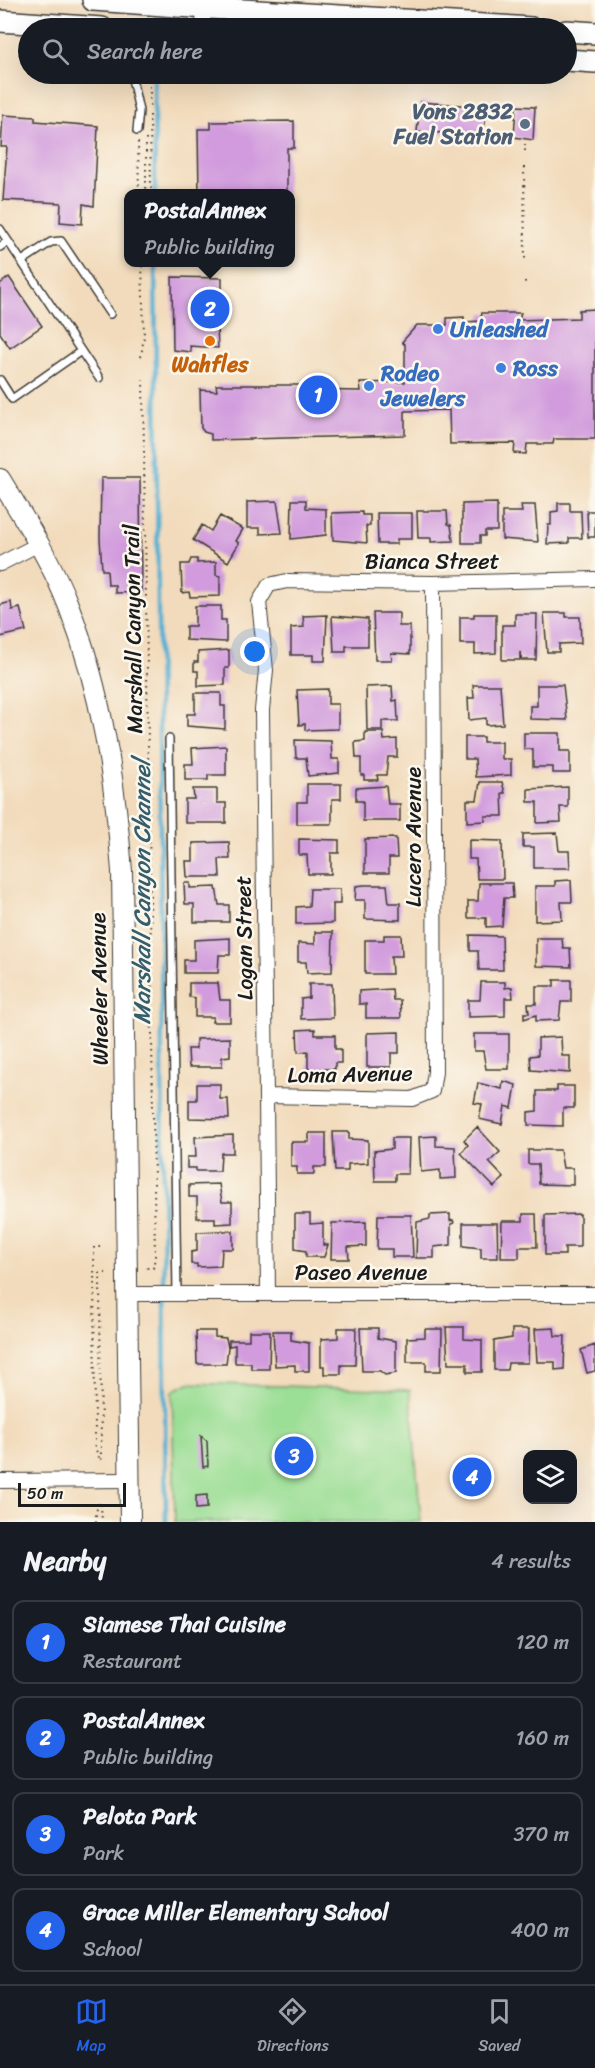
<!DOCTYPE html>
<html lang="en">
<head>
<meta charset="utf-8">
<style>
  body { margin:0; font-family:Sriracha,sans-serif; background:#20242c; color:#f1f3f6 }
  .controls { position:absolute; right:18px; bottom:18px; display:grid; overflow:hidden; border-radius:12px; box-shadow:0 6px 24px #0002 }
  .controls button { width:54px; height:54px; display:grid; place-items:center; padding:0; border:0; border-bottom:2px solid #363941; background:#171b24; color:#f1f3f6; font:30px sans-serif }
  .scale { position:absolute; left:18px; bottom:15px; width:108px; box-sizing:border-box; padding-left:6px; border:3px solid #1c1c1c; border-top:0; font-size:16px; line-height:21px; white-space:nowrap; color:#1c1c1c; -webkit-text-stroke:4px #fbf7ec; paint-order:stroke }
  .you { position:absolute; left:255px; top:652px; width:21px; height:21px; margin:-15px; border:4px solid #fff; border-radius:50%; background:#1a73e8; box-shadow:0 0 0 9px #1a73e833 }
  .badge { display:grid; place-items:center; width:39px; height:39px; border-radius:50%; background:#2563eb; color:#fff; font-size:20px; font-weight:700 }
  .pin { position:absolute; translate:-50% -50%; border:3px solid #fff; box-shadow:0 2px 6px #0006 }
  .popup { position:absolute; left:124px; top:189px; width:171px; height:78px; box-sizing:border-box; display:grid; place-content:center; border-radius:12px; background:#171b24; filter:drop-shadow(0 2px 4px #0005); font-size:20px; white-space:nowrap; color:#9ea1a6 }
  .popup b { font-size:22px; color:#f1f3f6 }
  .popup::after { content:''; position:absolute; left:50%; top:100%; margin-left:-12px; border:12px solid transparent; border-top-color:#171b24 }
  .list { margin:0; padding:0; list-style:none }
  h2 { display:flex; justify-content:space-between; align-items:center; height:78px; margin:0; padding:0 24px; font-size:26px }
  h2 small { font-size:20px; font-weight:400; color:#9ea1a6 }
  .list li { display:grid; grid-template-columns:39px 1fr auto; gap:18px; align-items:center; box-sizing:border-box; height:84px; margin:0 12px 12px; padding:0 12px; border:2px solid #363941; border-radius:12px }
  .list b { display:block; font-size:22px; white-space:nowrap }
  .list p { margin:0; font-size:20px; white-space:nowrap; color:#9ea1a6 }
  .list em { font-size:20px; font-style:normal; color:#9ea1a6 }
  .icon { flex:none; width:33px; height:33px; fill:none; stroke:currentColor; stroke-width:2; stroke-linecap:round; stroke-linejoin:round }
  .map { position:relative; flex:none; width:595px; height:1522px; overflow:hidden }
  .search { position:absolute; background:#171b24; box-shadow:0 6px 24px #0002; left:18px; right:18px; top:18px; height:66px; display:flex; align-items:center; gap:15px; box-sizing:border-box; padding:0 21px; border-radius:33px; color:#9ea1a6; font-size:22px }
  .sheet { height:462px; background:#171b24 }
  nav { display:flex; justify-content:space-around; align-items:center; box-sizing:border-box; height:84px; border-top:2px solid #363941; background:#171b24; font-size:16px; color:#9ea1a6 }
  nav a { display:grid; justify-items:center; gap:3px }
  nav .on { color:#2563eb }
  .map>svg:first-child { display:block }
</style>
</head>
<body>
<div class="map">
<svg width="595" height="1522" viewBox="0 0 595 1522">
  <rect width="100%" height="100%" fill="#fbf7ec"/>
  <filter id="ink" filterUnits="userSpaceOnUse"><feTurbulence type="fractalNoise" baseFrequency=".0167" numOctaves="2"/><feDisplacementMap in="SourceGraphic" scale="12" xChannelSelector="R" yChannelSelector="G"/><feConvolveMatrix kernelMatrix="1 2 1 2 8 2 1 2 1" color-interpolation-filters="sRGB"/></filter>
  <filter id="wash" filterUnits="userSpaceOnUse"><feTurbulence type="fractalNoise" baseFrequency=".008" numOctaves="4" result="noise"/><feDisplacementMap in="SourceGraphic" scale="24" xChannelSelector="R" yChannelSelector="G"/><feGaussianBlur stdDeviation="1.35" result="paint"/><feColorMatrix in="noise" values="0 0 0 0 0 0 0 0 0 0 0 0 0 0 0 0 0 1.4 0 .05"/><feComposite in="paint" operator="in"/></filter>
  <g filter="url(#wash)">
    <rect width="100%" height="100%" fill="#f2dbbc"/>
    <path fill="#9bde95" stroke="#5c7d58" stroke-width="1.5" d="M 188,1383 L 410,1390 L 421,1522 L 175,1522 L 172,1391 Z"/>
    <g fill="none" stroke-linecap="round" stroke-linejoin="round">
      <path stroke="#52afd1" stroke-width="4.5" d="M 154,74 L 155,194
        M 155,262 L 166,1522"/>
    </g>
    <g id="blocks">
      <path fill="#d19bdd" d="M 420,102 L 486,107 L 484,134 L 417,132 Z
        M 516,106 L 535,107 L 533,140 L 514,137 Z
        M 3,115 L 35,117 L 35,121 L 98,126 L 94,206 L 83,204 L 82,224 L 60,222 L 61,203 L 3,200 L 7,147 L 1,147 Z
        M 294,121 L 294,148 L 287,148 L 287,194 L 199,194 L 198,129 L 211,129 L 211,122 Z
        M 9,277 L 42,326 L 10,348 L 0,333 L 0,284 Z
        M 172,277 L 222,278 L 222,306 L 216,306 L 218,348 L 190,346 L 191,352 L 173,350 Z
        M 595,309 L 595,439 L 554,439 L 553,444 L 527,444 L 526,454 L 514,453 L 515,443 L 450,444 L 449,410 L 405,411 L 405,435 L 211,440 L 211,434 L 204,432 L 201,428 L 200,390 L 217,391 L 216,385 L 301,385 L 300,390 L 361,391 L 360,383 L 405,382 L 405,345 L 402,342 L 417,325 L 447,325 L 447,318 L 464,317 L 464,322 L 480,321 L 482,313 L 521,313 L 519,320 L 579,318 L 579,310 Z
        M 101,478 L 140,478 L 141,592 L 115,593 L 115,585 L 108,585 L 107,570 L 102,570 L 100,538 Z
        M 292,500 L 306,500 L 306,508 L 326,509 L 326,535 L 291,539 Z
        M 277,501 L 282,533 L 260,534 L 260,528 L 247,528 L 247,502 Z
        M 497,503 L 497,531 L 485,531 L 485,536 L 480,536 L 480,543 L 462,543 L 462,504 Z
        M 558,503 L 570,503 L 570,511 L 581,511 L 582,538 L 569,538 L 569,543 L 547,544 L 548,525 L 551,525 L 551,512 L 558,511 Z
        M 521,505 L 535,505 L 538,542 L 502,539 L 502,512 L 522,512 Z
        M 417,511 L 447,511 L 448,524 L 451,525 L 453,541 L 431,542 L 431,538 L 418,538 Z
        M 587,511 L 595,511 L 595,537 L 588,537 Z
        M 362,512 L 362,515 L 370,515 L 370,526 L 366,526 L 367,543 L 333,540 L 332,513 Z
        M 377,513 L 412,513 L 412,539 L 397,539 L 397,544 L 378,544 Z
        M 220,516 L 243,529 L 236,541 L 239,543 L 228,562 L 193,540 L 202,525 L 211,531 Z
        M 191,559 L 197,559 L 197,563 L 216,562 L 216,575 L 220,576 L 220,596 L 190,597 L 189,592 L 182,593 L 181,564 L 189,564 Z
        M 11,602 L 12,610 L 20,608 L 26,631 L 0,637 L 0,605 Z
        M 195,606 L 221,606 L 221,620 L 226,620 L 226,642 L 186,640 L 186,626 L 195,626 Z
        M 373,613 L 399,613 L 399,626 L 410,626 L 410,654 L 391,653 L 392,660 L 375,660 Z
        M 544,613 L 566,613 L 566,617 L 580,617 L 581,643 L 559,644 L 559,652 L 547,652 Z
        M 474,614 L 496,614 L 496,653 L 475,654 L 475,644 L 460,644 L 460,617 L 474,617 Z
        M 515,614 L 537,614 L 536,660 L 522,660 L 520,652 L 520,660 L 502,660 L 502,625 L 515,625 Z
        M 327,615 L 325,661 L 313,661 L 313,655 L 291,655 L 291,628 L 304,627 L 303,616 Z
        M 332,616 L 368,619 L 368,646 L 346,646 L 346,652 L 334,652 Z
        M 229,650 L 229,668 L 225,668 L 225,685 L 198,686 L 198,671 L 194,671 L 194,662 L 198,662 L 198,652 Z
        M 473,685 L 500,685 L 503,724 L 486,725 L 486,718 L 469,720 L 468,698 L 474,698 Z
        M 537,685 L 563,685 L 567,720 L 530,719 L 530,706 L 537,706 Z
        M 392,686 L 393,701 L 397,700 L 398,721 L 382,721 L 382,730 L 367,730 L 366,687 Z
        M 328,689 L 328,704 L 338,704 L 338,729 L 305,730 L 305,724 L 299,725 L 297,690 Z
        M 195,693 L 221,693 L 221,706 L 225,706 L 225,729 L 187,726 L 187,714 L 195,714 Z
        M 365,732 L 383,732 L 384,740 L 397,739 L 397,757 L 388,757 L 386,775 L 377,775 L 378,780 L 364,780 L 364,775 L 361,775 L 361,758 L 356,758 L 355,742 L 365,741 Z
        M 524,733 L 560,733 L 560,751 L 570,751 L 570,773 L 553,773 L 553,767 L 533,767 L 533,749 L 524,749 Z
        M 465,737 L 483,737 L 483,742 L 502,742 L 502,759 L 511,759 L 511,775 L 476,777 L 475,759 L 465,759 Z
        M 295,740 L 331,741 L 332,759 L 339,759 L 339,773 L 308,776 L 306,758 L 296,758 Z
        M 226,746 L 226,775 L 208,775 L 208,780 L 185,780 L 185,764 L 193,764 L 192,748 Z
        M 480,782 L 502,782 L 505,793 L 502,793 L 503,816 L 485,816 L 485,821 L 467,822 L 467,800 L 477,800 Z
        M 307,784 L 341,784 L 341,799 L 332,799 L 332,824 L 297,824 L 297,802 L 307,802 Z
        M 386,786 L 388,804 L 400,804 L 400,821 L 363,821 L 363,801 L 356,801 L 356,788 Z
        M 568,787 L 568,807 L 560,807 L 561,822 L 537,823 L 537,802 L 528,802 L 528,789 Z
        M 193,789 L 217,789 L 217,803 L 226,803 L 226,823 L 185,823 L 185,799 L 194,799 Z
        M 557,833 L 559,851 L 569,851 L 570,868 L 534,868 L 534,847 L 523,847 L 523,834 Z
        M 396,838 L 397,858 L 389,858 L 389,873 L 365,873 L 365,839 Z
        M 299,839 L 339,840 L 339,853 L 331,853 L 331,874 L 308,874 L 307,855 L 299,855 Z
        M 469,840 L 502,841 L 503,879 L 477,879 L 476,859 L 469,859 Z
        M 229,842 L 230,859 L 219,859 L 220,877 L 187,877 L 186,861 L 193,861 L 193,843 Z
        M 571,880 L 572,902 L 561,902 L 562,920 L 535,921 L 535,886 L 555,886 L 555,881 Z
        M 184,883 L 190,883 L 190,888 L 216,887 L 219,905 L 229,905 L 229,922 L 194,922 L 194,904 L 185,904 Z
        M 479,883 L 512,883 L 513,898 L 504,898 L 502,926 L 486,927 L 486,918 L 468,918 L 468,901 L 478,901 Z
        M 364,885 L 387,885 L 389,903 L 400,903 L 400,920 L 365,919 L 365,900 L 355,900 L 356,886 Z
        M 310,889 L 340,889 L 340,904 L 333,904 L 333,923 L 296,924 L 296,907 L 309,906 Z
        M 315,932 L 333,932 L 332,972 L 307,973 L 306,962 L 298,962 L 298,943 L 315,944 Z
        M 384,935 L 401,935 L 402,956 L 391,956 L 392,974 L 365,974 L 365,940 L 384,940 Z
        M 470,935 L 502,936 L 503,970 L 479,970 L 478,951 L 470,951 Z
        M 230,938 L 230,955 L 219,955 L 218,973 L 184,973 L 184,960 L 194,960 L 194,940 Z
        M 536,938 L 562,938 L 563,948 L 570,948 L 571,967 L 536,966 Z
        M 554,980 L 571,980 L 571,1002 L 561,1002 L 559,1020 L 536,1021 L 536,1015 L 524,1019 L 524,1013 L 529,1013 L 528,1004 L 536,1004 L 536,986 L 554,986 Z
        M 481,982 L 505,982 L 505,988 L 512,987 L 513,998 L 505,998 L 505,1016 L 468,1017 L 468,1000 L 480,1000 Z
        M 189,983 L 218,983 L 220,1000 L 230,1000 L 230,1022 L 212,1022 L 213,1017 L 195,1017 L 195,998 L 189,997 Z
        M 309,984 L 332,984 L 333,1018 L 301,1019 L 301,999 L 309,998 Z
        M 392,989 L 393,1000 L 400,1000 L 401,1018 L 366,1018 L 366,1004 L 359,1004 L 359,991 Z
        M 315,1029 L 315,1035 L 335,1035 L 335,1049 L 341,1049 L 341,1063 L 335,1063 L 335,1069 L 308,1069 L 308,1051 L 298,1052 L 297,1030 Z
        M 399,1032 L 399,1053 L 391,1053 L 391,1067 L 367,1067 L 367,1033 Z
        M 474,1034 L 509,1034 L 509,1069 L 486,1069 L 483,1051 L 474,1051 Z
        M 561,1037 L 562,1056 L 570,1056 L 570,1073 L 531,1070 L 530,1056 L 538,1055 L 538,1038 Z
        M 230,1038 L 230,1056 L 222,1057 L 222,1067 L 189,1067 L 188,1049 L 196,1049 L 196,1039 Z
        M 503,1081 L 516,1085 L 512,1108 L 505,1106 L 502,1124 L 479,1119 L 482,1104 L 474,1103 L 478,1083 L 502,1089 Z
        M 197,1084 L 220,1084 L 220,1099 L 228,1099 L 229,1119 L 189,1118 L 189,1100 L 197,1100 Z
        M 557,1086 L 574,1086 L 574,1108 L 563,1108 L 563,1126 L 528,1125 L 528,1112 L 537,1111 L 537,1091 L 557,1091 Z
        M 477,1127 L 500,1152 L 489,1162 L 504,1178 L 494,1187 L 461,1153 L 468,1145 L 464,1140 Z
        M 333,1132 L 349,1132 L 349,1139 L 368,1140 L 368,1163 L 348,1164 L 348,1171 L 335,1171 Z
        M 309,1133 L 326,1133 L 326,1167 L 314,1167 L 314,1174 L 297,1174 L 297,1167 L 291,1167 L 291,1142 L 309,1142 Z
        M 233,1135 L 233,1153 L 221,1153 L 220,1171 L 196,1171 L 196,1168 L 187,1168 L 187,1157 L 196,1157 L 195,1137 Z
        M 436,1136 L 436,1146 L 455,1147 L 456,1178 L 440,1179 L 440,1170 L 421,1172 L 419,1137 Z
        M 392,1138 L 409,1138 L 408,1174 L 395,1174 L 395,1181 L 375,1181 L 374,1151 L 392,1149 Z
        M 528,1150 L 560,1150 L 563,1168 L 573,1168 L 573,1185 L 539,1184 L 538,1164 L 528,1164 Z
        M 219,1184 L 222,1202 L 232,1202 L 232,1223 L 215,1224 L 215,1218 L 197,1218 L 197,1197 L 189,1197 L 189,1185 Z
        M 295,1214 L 310,1214 L 310,1224 L 323,1223 L 323,1245 L 328,1245 L 324,1257 L 306,1257 L 306,1251 L 295,1249 Z
        M 450,1214 L 450,1221 L 453,1220 L 454,1223 L 451,1224 L 451,1245 L 434,1247 L 434,1258 L 416,1258 L 417,1222 L 430,1219 L 430,1215 Z
        M 523,1214 L 536,1214 L 537,1247 L 519,1247 L 519,1258 L 501,1258 L 502,1221 L 523,1221 Z
        M 580,1214 L 580,1247 L 565,1247 L 565,1255 L 545,1255 L 545,1215 Z
        M 378,1215 L 411,1215 L 413,1257 L 392,1257 L 392,1249 L 377,1249 Z
        M 366,1222 L 366,1246 L 348,1247 L 349,1259 L 331,1259 L 332,1223 Z
        M 463,1223 L 497,1223 L 498,1258 L 481,1258 L 481,1248 L 463,1246 Z
        M 218,1231 L 233,1231 L 233,1249 L 222,1249 L 221,1266 L 197,1267 L 197,1264 L 191,1264 L 191,1252 L 197,1251 L 197,1232 Z
        M 446,1327 L 464,1327 L 464,1339 L 482,1340 L 482,1372 L 467,1372 L 467,1364 L 448,1364 Z
        M 338,1328 L 356,1328 L 355,1365 L 341,1365 L 341,1374 L 324,1374 L 324,1366 L 321,1366 L 321,1339 L 338,1338 Z
        M 360,1328 L 378,1328 L 378,1338 L 396,1341 L 396,1373 L 385,1375 L 380,1371 L 362,1371 Z
        M 554,1328 L 555,1336 L 565,1336 L 564,1369 L 555,1370 L 555,1362 L 537,1362 L 535,1329 Z
        M 425,1329 L 442,1329 L 441,1371 L 426,1371 L 426,1362 L 407,1362 L 407,1338 L 425,1337 Z
        M 512,1329 L 529,1329 L 528,1363 L 508,1363 L 507,1370 L 494,1370 L 494,1341 L 512,1338 Z
        M 196,1331 L 215,1331 L 215,1337 L 226,1338 L 228,1347 L 226,1364 L 197,1364 Z
        M 249,1331 L 270,1331 L 269,1369 L 251,1369 L 251,1363 L 235,1363 L 235,1345 L 229,1346 L 229,1340 L 249,1340 Z
        M 273,1331 L 291,1331 L 291,1340 L 309,1343 L 309,1371 L 295,1371 L 295,1365 L 275,1366 Z
        M 595,1345 L 595,1371 L 587,1373 L 581,1350 Z
        M 201,1436 L 207,1441 L 208,1466 L 203,1467 Z
        M 207,1495 L 207,1508 L 196,1509 L 196,1496 Z"/>
    </g>
  </g>
  <g filter="url(#ink)">
    <use href="#blocks" fill-opacity="0" stroke="#3c3934" stroke-width="1.5"/>
    <g fill="none" stroke-linecap="round" stroke-linejoin="round">
      <g stroke="#3c3934" stroke-width="10">
        <path id="lane" d="M 131,74 L 139,111 L 137,131
          M 0,229 L 99,378
          M 0,247 L 8,241
          M 22,261 L 51,242 L 61,241 L 110,314
          M 0,380 L 12,399 L 81,351
          M 169,739 L 177,1295"/>
      </g>
      <g stroke="#3c3934" stroke-width="16">
        <path id="street" d="M 202,1 L 204,28
          M 0,564 L 39,544
          M 267,1096 L 412,1099 L 432,1091 L 435,1072 L 433,583
          M 268,1293 L 262,710 L 266,670 L 259,602 L 269,585 L 287,581 L 433,583 L 595,579
          M 127,1294 L 595,1294
          M 0,1481 L 129,1480"/>
      </g>
      <g stroke="#3c3934" stroke-width="22">
        <path id="secondary" d="M 0,479 C 25,520 52,562 69,607 C 102,692 115,780 122,871 L 130,1522"/>
      </g>
      <g stroke="#3c3934" stroke-width="24">
        <path id="primary" d="M 93,0 L 122,2
          M 177,6 L 531,28
          M 0,21 L 102,28
          M 566,31 L 595,33
          M 566,60 L 595,62"/>
      </g>
      <path stroke="#3c3934" stroke-width="2" stroke-dasharray="1.5 4.5" stroke-linecap="butt" d="M 150,74 L 150,110
        M 150,115 L 151,194
        M 146,139 L 146,194
        M 138,142 L 139,194
        M 525,151 L 525,144
        M 524,167 L 525,263
        M 525,281 L 525,286
        M 141,357 L 144,336 L 142,262
        M 143,379 L 155,1257 L 153,1268 L 146,1268
        M 100,1247 L 94,1247 L 95,1448 L 101,1462
        M 101,1460 L 100,1273 L 106,1273
        M 101,1504 L 102,1522
        M 96,1522 L 96,1511 L 101,1501"/>
      <use href="#lane" stroke="#fff" stroke-width="7"/>
      <use href="#street" stroke="#fff" stroke-width="14"/>
      <use href="#secondary" stroke="#fff" stroke-width="20"/>
      <use href="#primary" stroke="#fff" stroke-width="21"/>
      <g stroke="#3c3934" stroke-width="24" stroke-linecap="butt">
        <path id="primary-bridge" d="M 122,2 L 177,6"/>
      </g>
      <use href="#primary-bridge" stroke="#fff" stroke-width="21"/>
    </g>
  </g>
  <circle fill="#5c6f8a" stroke="#fbf7ec" stroke-width="2" cx="525" cy="124" r="6"/>
  <g fill="#3f7fe0" stroke="#fbf7ec" stroke-width="2">
    <circle cx="438" cy="329" r="6"/>
    <circle cx="501" cy="368" r="6"/>
    <circle cx="369" cy="386" r="6"/>
  </g>
  <circle fill="#e8710a" stroke="#fbf7ec" stroke-width="2" cx="210" cy="341" r="6"/>
  <g text-anchor="middle" dominant-baseline="central" stroke-width="5" stroke-linejoin="round" paint-order="stroke">
    <g font-size="22" font-weight="bold" fill="#4e5e75" stroke="#fbf7ec" text-anchor="end">
      <text x="513" y="111">Vons 2832<tspan x="513" dy="25">Fuel Station</tspan></text>
    </g>
    <g font-size="22" font-weight="bold" fill="#366cbe" stroke="#fbf7ec" text-anchor="start">
      <text x="450" y="329">Unleashed</text>
      <text x="513" y="368">Ross</text>
      <text x="381" y="373">Rodeo<tspan x="381" dy="25">Jewelers</tspan></text>
    </g>
    <g font-size="22" font-weight="bold" fill="#c56008" stroke="#fbf7ec">
      <text x="210" y="364">Wahfles</text>
    </g>
    <g font-size="22" fill="#1c1c1c" stroke="#fbf7ec">
      <text x="432" y="561">Bianca Street</text>
      <text transform="translate(133 629) rotate(-91)">Marshall Canyon Trail</text>
      <text transform="translate(413 837) rotate(-90)">Lucero Avenue</text>
      <text transform="translate(244 938) rotate(-91)">Logan Street</text>
      <text transform="translate(99 989) rotate(-91)">Wheeler Avenue</text>
      <text transform="translate(350 1074) rotate(-1)">Loma Avenue</text>
      <text x="361" y="1272">Paseo Avenue</text>
    </g>
    <g font-size="24" font-style="italic" fill="#345e6d" stroke="#fbf7ec">
      <text transform="translate(142 892) rotate(-90)">Marshall Canyon Channel</text>
    </g>
  </g>
</svg>
<div class="controls">
<button><svg class="icon" aria-label="layers" viewBox="0 0 24 24"><path d="M12 4l9 5-9 5-9-5zM3 14l9 5 9-5"/></svg></button>
</div>
<div class="scale">50 m</div>
<div class="you"></div>
<div class="pin badge" style="left:318px;top:395px">1</div>
<div class="pin badge" style="left:210px;top:309px">2</div>
<div class="popup"><b>PostalAnnex</b>Public building</div>
<div class="pin badge" style="left:294px;top:1456px">3</div>
<div class="pin badge" style="left:472px;top:1477px">4</div>
<div class="search"><svg class="icon" aria-label="search" viewBox="0 0 24 24"><circle cx="10" cy="10" r="6"/><path d="M15 15l6 6"/></svg>Search here</div>
</div>
<section class="sheet">
<h2>Nearby<small>4 results</small></h2>
<ul class="list">
<li><span class="badge">1</span><div><b>Siamese Thai Cuisine</b><p>Restaurant</p></div><em>120 m</em></li>
<li><span class="badge">2</span><div><b>PostalAnnex</b><p>Public building</p></div><em>160 m</em></li>
<li><span class="badge">3</span><div><b>Pelota Park</b><p>Park</p></div><em>370 m</em></li>
<li><span class="badge">4</span><div><b>Grace Miller Elementary School</b><p>School</p></div><em>400 m</em></li>
</ul>
</section>
<nav>
<a class="on"><svg class="icon" aria-label="map" viewBox="0 0 24 24"><path d="M3 6l6-2 6 2 6-2v14l-6 2-6-2-6 2zM9 4v14M15 6v14"/></svg>Map</a>
<a><svg class="icon" aria-label="directions" viewBox="0 0 24 24"><path d="M12 3l9 9-9 9-9-9zM9 14v-3h6M13 9l2 2-2 2"/></svg>Directions</a>
<a><svg class="icon" aria-label="saved" viewBox="0 0 24 24"><path d="M7 4h10v16l-5-4-5 4z"/></svg>Saved</a>
</nav>
</body>
</html>
